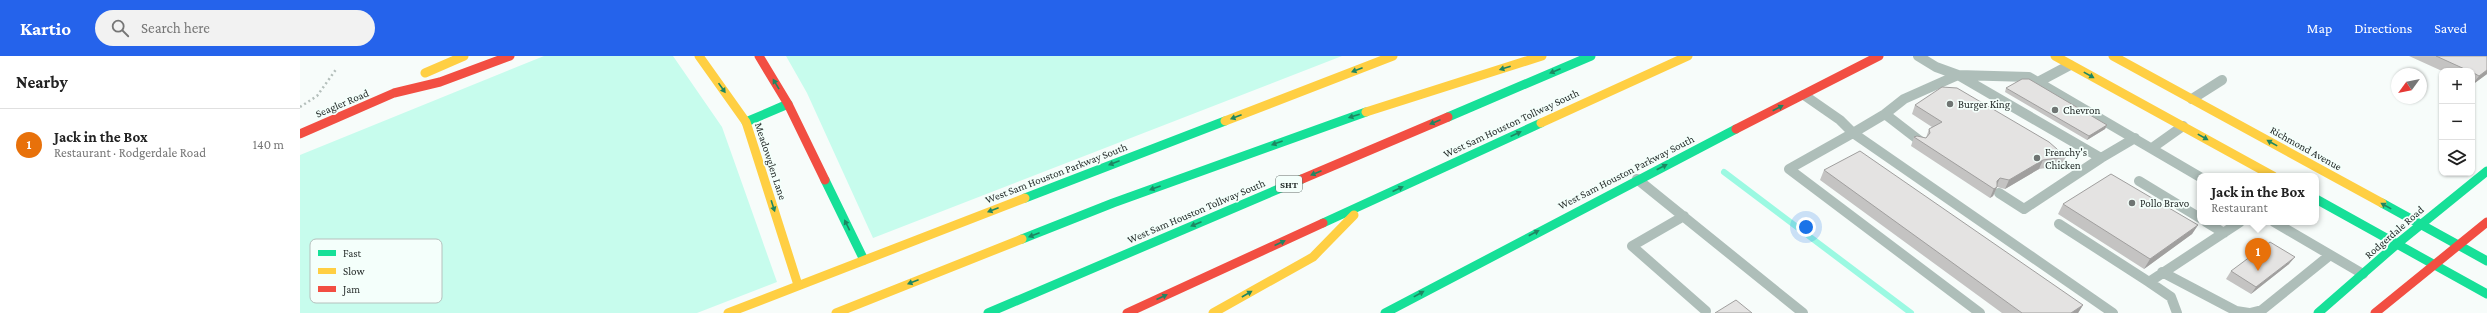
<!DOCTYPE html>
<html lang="en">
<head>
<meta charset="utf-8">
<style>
  body { margin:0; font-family:"Crimson Pro",serif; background:#f2f2f2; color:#222 }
  .controls { position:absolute; right:12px; top:12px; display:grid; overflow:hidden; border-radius:8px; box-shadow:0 1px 3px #0004 }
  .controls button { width:36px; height:36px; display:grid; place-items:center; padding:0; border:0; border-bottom:1px solid #e0e0e0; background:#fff; color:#222; font:20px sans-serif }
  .compass { position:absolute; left:2091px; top:12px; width:36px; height:36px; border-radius:50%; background:#fff; box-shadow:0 1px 3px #0004; rotate:237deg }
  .you { position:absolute; left:1506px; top:171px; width:14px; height:14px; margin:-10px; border:3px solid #fff; border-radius:50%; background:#1a73e8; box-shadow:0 0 0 6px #1a73e833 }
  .badge { display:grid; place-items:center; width:26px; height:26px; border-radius:50%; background:#2563eb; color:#fff; font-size:13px; font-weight:700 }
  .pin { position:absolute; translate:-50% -33px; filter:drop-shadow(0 1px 2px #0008) }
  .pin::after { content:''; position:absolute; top:21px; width:14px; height:12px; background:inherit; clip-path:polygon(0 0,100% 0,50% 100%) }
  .popup { position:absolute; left:1897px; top:117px; width:122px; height:52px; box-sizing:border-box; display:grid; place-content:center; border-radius:8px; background:#fff; filter:drop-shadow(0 1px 3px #0005); font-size:13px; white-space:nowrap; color:#767676 }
  .popup b { font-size:15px; color:#222 }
  .popup::after { content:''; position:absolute; left:50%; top:100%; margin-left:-8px; border:8px solid transparent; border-top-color:#fff }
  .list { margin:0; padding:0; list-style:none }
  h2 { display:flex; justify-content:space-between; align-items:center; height:52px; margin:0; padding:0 16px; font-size:17px }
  h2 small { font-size:13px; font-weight:400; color:#767676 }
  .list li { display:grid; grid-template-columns:26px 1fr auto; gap:12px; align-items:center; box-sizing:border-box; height:72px; padding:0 16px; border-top:1px solid #e0e0e0 }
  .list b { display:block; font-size:15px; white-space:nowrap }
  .list p { margin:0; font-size:13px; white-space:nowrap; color:#767676 }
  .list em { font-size:13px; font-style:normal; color:#767676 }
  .icon { flex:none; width:22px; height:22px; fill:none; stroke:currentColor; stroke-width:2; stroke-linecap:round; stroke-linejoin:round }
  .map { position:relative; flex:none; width:2187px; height:257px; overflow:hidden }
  header { display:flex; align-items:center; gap:24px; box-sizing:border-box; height:56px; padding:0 20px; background:#2563eb; color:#fff }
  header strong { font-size:19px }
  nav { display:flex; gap:22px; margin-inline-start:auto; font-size:14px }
  .search { width:280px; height:36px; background:#f2f2f2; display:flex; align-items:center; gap:10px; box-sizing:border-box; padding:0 14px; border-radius:22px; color:#767676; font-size:15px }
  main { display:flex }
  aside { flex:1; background:#fff }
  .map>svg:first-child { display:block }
</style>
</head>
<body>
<header>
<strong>Kartio</strong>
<div class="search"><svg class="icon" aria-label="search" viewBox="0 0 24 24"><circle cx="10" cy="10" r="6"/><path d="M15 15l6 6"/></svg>Search here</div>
<nav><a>Map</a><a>Directions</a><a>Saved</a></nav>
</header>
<main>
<aside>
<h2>Nearby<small></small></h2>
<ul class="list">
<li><span class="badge" style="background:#e8710a">1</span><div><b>Jack in the Box</b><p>Restaurant · Rodgerdale Road</p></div><em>140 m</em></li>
</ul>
</aside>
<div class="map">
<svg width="2187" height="257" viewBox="0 0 2187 257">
  <rect width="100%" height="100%" fill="#f7fcfa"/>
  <path fill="#c7fced" d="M 244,0 L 373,0 L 422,71 L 477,226 L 397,257 L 0,257 L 0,99 Z
    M 486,0 L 1042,0 L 573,182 L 507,37 Z"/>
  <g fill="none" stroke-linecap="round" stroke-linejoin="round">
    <path stroke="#9bf9e2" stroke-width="6" d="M 1424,116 L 1611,257"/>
    <path stroke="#b4bfbb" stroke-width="2.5" stroke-dasharray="2 3" stroke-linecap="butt" d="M 0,51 L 17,40 L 37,12"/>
    <path stroke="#aebeb9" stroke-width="10" d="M 1618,0 L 1636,11 L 1658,19 L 1801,102 L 1835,82
      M 1738,26 L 1770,9
      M 1504,39 L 1540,64 L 1553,77 L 1489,113 L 1680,257
      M 1892,43 L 1922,24
      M 1585,58 L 1620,85
      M 1852,92 L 1883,70
      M 1337,123 L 1503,257
      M 1839,125 L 1900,162
      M 1699,137 L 1724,153 L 1801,102
      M 1384,160 L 1332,190 L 1406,255
      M 1906,166 L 1924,177
      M 1974,166 L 2063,218
      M 1759,168 L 1849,226
      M 1862,216 L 1936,255 L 1949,257
      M 1813,257 L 1553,77 L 1585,58 L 1604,43 L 1658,19 L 1729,21 L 1900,121
      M 1877,257 L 1871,241 L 1849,226 L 1940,166
      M 1950,257 L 1962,254 L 2030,199"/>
    <path stroke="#16e098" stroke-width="9" d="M 1148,61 L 1291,0
      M 446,66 L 488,48
      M 525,124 L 564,204
      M 725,142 L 925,65
      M 2016,143 L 2187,238
      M 2082,147 L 2187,205
      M 1023,167 L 1241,67
      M 722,183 L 813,147 L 1066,56
      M 688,257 L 1002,123
      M 1085,257 L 1436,73
      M 2018,257 L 2097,188 L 2187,115"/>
    <path stroke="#ffcf43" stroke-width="9" d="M 399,0 L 446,66 L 498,229
      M 1755,0 L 1973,120
      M 1813,0 L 2082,147
      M 125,17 L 164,0
      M 1066,56 L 1242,0
      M 925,65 L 1093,0
      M 1241,67 L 1388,0
      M 428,257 L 725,142
      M 536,257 L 722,183
      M 913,257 L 1013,201 L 1054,159"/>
    <path stroke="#f24e42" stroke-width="9" d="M 459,0 L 488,48 L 525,124
      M 1436,73 L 1579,0
      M 0,78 L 94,37 L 140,26 L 210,0
      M 1002,123 L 1148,61
      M 827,257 L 1023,167
      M 2075,257 L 2187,166"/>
  </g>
  <path fill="#c4c3c2" d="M 2109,0 L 2187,0 L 2187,18 L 2172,29 L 2172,15 L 2142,15 Z
    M 1706,32 L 1807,69 L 1805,73 L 1787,84 L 1705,36 Z
    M 1615,49 L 1766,101 L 1761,110 L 1739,113 L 1705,133 L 1697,131 L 1693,140 L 1690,142 L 1611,90 L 1614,81 L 1626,82 L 1629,73 L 1632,71 L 1612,58 Z
    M 1524,114 L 1783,249 L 1778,257 L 1702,257 L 1520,124 Z
    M 1763,148 L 1898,169 L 1892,178 L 1844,213 L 1758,158 Z
    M 1989,208 L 1951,238 L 1926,223 L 1931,215 Z"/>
  <path fill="#a09f9e" d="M 2187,14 L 2187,18 L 2172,29 L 2179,20 Z
    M 1807,69 L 1805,73 L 1787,84 L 1789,80 Z
    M 1743,104 L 1739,113 L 1705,133 L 1709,124 Z
    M 1700,122 L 1696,131 L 1697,131 L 1693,140 L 1690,142 L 1697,125 Z
    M 1898,169 L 1892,178 L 1844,213 L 1850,203 Z
    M 1995,201 L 1989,208 L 1951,238 L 1956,231 Z
    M 1783,249 L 1778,257 L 1771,257 Z"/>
  <path fill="#e4e3e2" stroke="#a09f9e" d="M 2136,0 L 2187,0 L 2187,14 L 2179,20 L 2172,16 L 2172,15 L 2169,15 Z
    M 1722,23 L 1729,23 L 1807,69 L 1789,80 L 1706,32 Z
    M 1642,31 L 1657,32 L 1749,86 L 1766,101 L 1743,104 L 1709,124 L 1700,122 L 1697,125 L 1697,131 L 1694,133 L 1614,81 L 1617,80 L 1626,82 L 1630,77 L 1629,73 L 1642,66 L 1615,49 Z
    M 1560,95 L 1783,249 L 1771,257 L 1722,257 L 1524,114 Z
    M 1811,118 L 1898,169 L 1850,203 L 1763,148 Z
    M 1970,186 L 1995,201 L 1956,231 L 1931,215 Z
    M 1436,244 L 1452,257 L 1415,257 Z"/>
  <defs><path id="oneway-solid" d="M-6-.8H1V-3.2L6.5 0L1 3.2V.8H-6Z"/></defs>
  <g fill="#1e8662">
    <use href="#oneway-solid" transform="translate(1205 12) rotate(162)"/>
    <use href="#oneway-solid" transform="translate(1057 14) rotate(159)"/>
    <use href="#oneway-solid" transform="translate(1255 15) rotate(157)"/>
    <use href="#oneway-solid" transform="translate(1789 19) rotate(29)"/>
    <use href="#oneway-solid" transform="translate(476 28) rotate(-121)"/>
    <use href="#oneway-solid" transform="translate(422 32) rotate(55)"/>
    <use href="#oneway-solid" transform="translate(1478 52) rotate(-27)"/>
    <use href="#oneway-solid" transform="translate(1054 60) rotate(162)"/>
    <use href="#oneway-solid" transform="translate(936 61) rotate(159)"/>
    <use href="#oneway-solid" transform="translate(1135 66) rotate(157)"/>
    <use href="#oneway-solid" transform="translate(1216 78) rotate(-25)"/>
    <use href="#oneway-solid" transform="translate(1903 81) rotate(29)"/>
    <use href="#oneway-solid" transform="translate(977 87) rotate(160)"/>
    <use href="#oneway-solid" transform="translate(1972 87) rotate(-151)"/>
    <use href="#oneway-solid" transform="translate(814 107) rotate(159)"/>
    <use href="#oneway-solid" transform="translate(1362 111) rotate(-27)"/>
    <use href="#oneway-solid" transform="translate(1016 117) rotate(157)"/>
    <use href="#oneway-solid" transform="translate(855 132) rotate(160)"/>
    <use href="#oneway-solid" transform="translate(1098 133) rotate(-25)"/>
    <use href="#oneway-solid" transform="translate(473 150) rotate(72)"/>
    <use href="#oneway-solid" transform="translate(2086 150) rotate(-151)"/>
    <use href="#oneway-solid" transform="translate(693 154) rotate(159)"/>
    <use href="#oneway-solid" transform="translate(896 168) rotate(157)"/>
    <use href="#oneway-solid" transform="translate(547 169) rotate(-116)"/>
    <use href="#oneway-solid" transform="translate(1234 177) rotate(-28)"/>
    <use href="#oneway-solid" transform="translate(734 179) rotate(159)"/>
    <use href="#oneway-solid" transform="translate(980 187) rotate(-25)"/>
    <use href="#oneway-solid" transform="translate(613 226) rotate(159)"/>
    <use href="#oneway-solid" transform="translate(947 238) rotate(-30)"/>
    <use href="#oneway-solid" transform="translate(1119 238) rotate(-29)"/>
    <use href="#oneway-solid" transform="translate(862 241) rotate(-24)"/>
  </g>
  <g fill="#6f7573" stroke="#f4fffb" stroke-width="1.5">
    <circle cx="1650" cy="48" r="4"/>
    <circle cx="1755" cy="54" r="4"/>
    <circle cx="1737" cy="102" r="4"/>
    <circle cx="1832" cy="147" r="4"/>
  </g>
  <g text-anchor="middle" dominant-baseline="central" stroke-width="3.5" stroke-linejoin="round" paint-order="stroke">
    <rect fill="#f4fffb" stroke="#646c69" stroke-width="1" x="976" y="120" width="26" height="16" rx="3"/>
    <g font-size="10" font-weight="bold" fill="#262d2b">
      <text x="989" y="128">SHT</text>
    </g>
    <g font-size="11" fill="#262d2b" stroke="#f4fffb">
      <text transform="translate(42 47) rotate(-23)">Seagler Road</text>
      <text transform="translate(1211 67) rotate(-25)">West Sam Houston Tollway South</text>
      <text transform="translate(2006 92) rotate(29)">Richmond Avenue</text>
      <text transform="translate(471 105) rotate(72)">Meadowglen Lane</text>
      <text transform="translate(1326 116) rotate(-27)">West Sam Houston Parkway South</text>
      <text transform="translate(756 117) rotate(-21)">West Sam Houston Parkway South</text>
      <text transform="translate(896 155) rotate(-23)">West Sam Houston Tollway South</text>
      <text transform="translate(2094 176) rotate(-41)">Rodgerdale Road</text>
    </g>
    <g font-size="11" fill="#262d2b" stroke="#f4fffb" text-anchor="start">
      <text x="1658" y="48">Burger King</text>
      <text x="1763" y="54">Chevron</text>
      <text x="1745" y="96">Frenchy's<tspan x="1745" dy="13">Chicken</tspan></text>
      <text x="1840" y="147">Pollo Bravo</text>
    </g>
  </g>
  <rect x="10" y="183" width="132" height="64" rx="6" fill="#f4fffb" stroke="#b6c0bd" stroke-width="1"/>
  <rect x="18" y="194" width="18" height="6" fill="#16e098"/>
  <rect x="18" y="212" width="18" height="6" fill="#ffcf43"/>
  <rect x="18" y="230" width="18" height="6" fill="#f24e42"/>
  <g font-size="11" fill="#262d2b">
    <text x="43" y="201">Fast</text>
    <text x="43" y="219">Slow</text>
    <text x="43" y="237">Jam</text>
  </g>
</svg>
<div class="controls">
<button>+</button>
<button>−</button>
<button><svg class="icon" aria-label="layers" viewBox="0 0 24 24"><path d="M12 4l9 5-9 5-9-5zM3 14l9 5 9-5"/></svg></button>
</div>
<svg class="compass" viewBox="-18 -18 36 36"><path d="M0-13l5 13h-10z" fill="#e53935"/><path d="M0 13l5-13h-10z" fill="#767676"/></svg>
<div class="you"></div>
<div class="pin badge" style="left:1958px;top:215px;background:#e8710a">1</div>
<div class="popup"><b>Jack in the Box</b>Restaurant</div>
</div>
</main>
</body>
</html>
